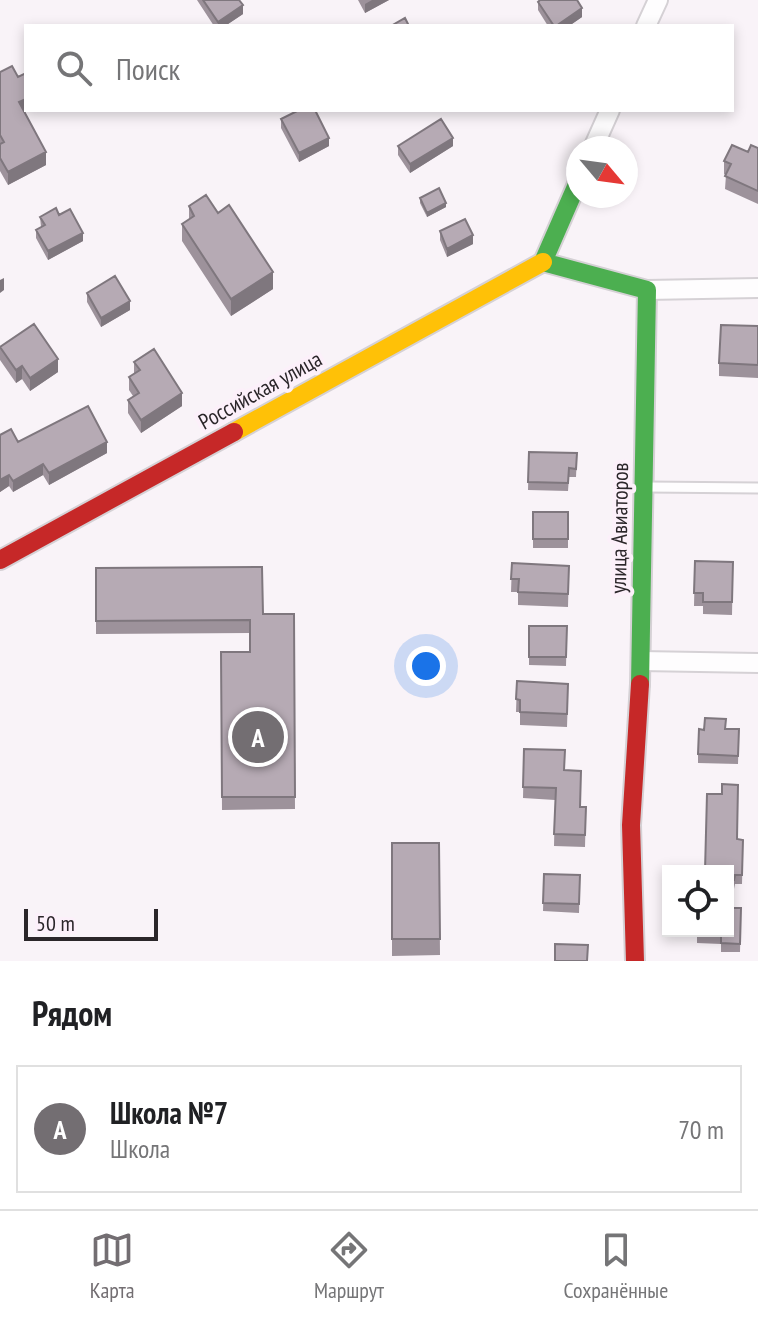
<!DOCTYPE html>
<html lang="ru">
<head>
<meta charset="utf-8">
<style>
  body { margin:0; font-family:"PT Sans Narrow",sans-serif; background:#f2f2f2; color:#202124 }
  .controls { position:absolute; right:24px; bottom:24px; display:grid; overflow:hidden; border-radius:0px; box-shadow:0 4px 12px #0003 }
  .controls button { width:72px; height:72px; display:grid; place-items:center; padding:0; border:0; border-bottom:2px solid #e0e0e0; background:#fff; color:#202124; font:40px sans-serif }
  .compass { position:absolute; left:566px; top:136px; width:72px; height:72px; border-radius:50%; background:#fff; box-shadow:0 4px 12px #0003; rotate:119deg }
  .scale { position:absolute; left:24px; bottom:20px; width:134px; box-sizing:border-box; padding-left:8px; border:4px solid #2b262a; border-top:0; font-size:22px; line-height:28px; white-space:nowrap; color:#2b262a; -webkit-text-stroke:6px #fcf0fa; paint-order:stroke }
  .you { position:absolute; left:426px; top:666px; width:28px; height:28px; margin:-20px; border:6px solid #fff; border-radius:50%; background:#1a73e8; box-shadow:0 0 0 12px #1a73e833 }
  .badge { display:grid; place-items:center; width:52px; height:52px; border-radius:50%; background:#736e72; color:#fff; font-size:26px; font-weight:700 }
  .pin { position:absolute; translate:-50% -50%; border:4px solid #fff; box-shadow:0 2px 8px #0006 }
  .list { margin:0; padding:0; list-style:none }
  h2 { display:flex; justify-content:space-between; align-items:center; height:104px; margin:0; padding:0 32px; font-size:34px }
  h2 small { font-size:26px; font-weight:400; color:#757577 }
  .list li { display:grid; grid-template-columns:52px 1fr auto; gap:24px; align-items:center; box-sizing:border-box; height:128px; margin:0 16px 16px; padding:0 16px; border:2px solid #e0e0e0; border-radius:0px }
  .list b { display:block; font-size:30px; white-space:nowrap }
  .list p { margin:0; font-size:26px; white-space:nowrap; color:#757577 }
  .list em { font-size:26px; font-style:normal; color:#757577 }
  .icon { flex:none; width:44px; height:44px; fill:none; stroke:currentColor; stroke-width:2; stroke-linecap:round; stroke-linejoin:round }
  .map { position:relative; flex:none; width:758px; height:961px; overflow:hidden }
  .search { position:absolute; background:#fff; box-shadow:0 4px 12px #0003; left:24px; right:24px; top:24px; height:88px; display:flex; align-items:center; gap:20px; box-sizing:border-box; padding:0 28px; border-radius:0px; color:#757577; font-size:30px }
  .sheet { height:248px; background:#fff }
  nav { display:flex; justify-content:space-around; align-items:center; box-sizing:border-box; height:112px; border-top:2px solid #e0e0e0; background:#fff; font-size:22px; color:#757577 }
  nav a { display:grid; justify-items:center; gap:4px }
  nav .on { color:#736e72 }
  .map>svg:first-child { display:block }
</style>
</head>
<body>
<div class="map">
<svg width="758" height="961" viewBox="0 0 758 961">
  <rect width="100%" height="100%" fill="#f9f3f8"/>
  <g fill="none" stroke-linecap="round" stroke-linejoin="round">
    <g stroke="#d5d1d5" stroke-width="13">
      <path id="lane" d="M 647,487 L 758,488"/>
    </g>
    <g stroke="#d5d1d5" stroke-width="22">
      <path id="street" d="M 646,26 L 658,0
        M 593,148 L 610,110
        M 647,290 L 758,288
        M 641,661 L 758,663"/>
    </g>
    <g stroke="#d5d1d5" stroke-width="22">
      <path id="fast" d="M 578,182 L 543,262 L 647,290 L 640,684"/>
    </g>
    <g stroke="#d5d1d5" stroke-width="22">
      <path id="slow" d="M 234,432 L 543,262"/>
    </g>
    <g stroke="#d5d1d5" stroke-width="22">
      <path id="jam" d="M 0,560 L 234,432
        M 635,961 L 631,825 L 640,684"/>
    </g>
    <use href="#lane" stroke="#fefdfe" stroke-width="9"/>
    <use href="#street" stroke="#fefdfe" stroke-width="18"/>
    <use href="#fast" stroke="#4caf50" stroke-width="18"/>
    <use href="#slow" stroke="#ffc107" stroke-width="18"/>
    <use href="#jam" stroke="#c62828" stroke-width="18"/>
  </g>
  <path fill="#9d929b" d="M 197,0 L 239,0 L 243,14 L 225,26 L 214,26 Z
    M 358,0 L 389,0 L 365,13 Z
    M 538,2 L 582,17 L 569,26 L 548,26 L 538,10 Z
    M 0,72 L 26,110 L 29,110 L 25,112 L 46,165 L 8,185 L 0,171 Z
    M 281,119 L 329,146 L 299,162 L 281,128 Z
    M 398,146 L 453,146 L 410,173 L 398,155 Z
    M 758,148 L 758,204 L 725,189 L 726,175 L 724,174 L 724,161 Z
    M 420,198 L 446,207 L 427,217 L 420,203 Z
    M 189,206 L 218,213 L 273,289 L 231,316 L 182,241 L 182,224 L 189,219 Z
    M 59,215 L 83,241 L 48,260 L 36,238 L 36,230 L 41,227 L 40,217 Z
    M 440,231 L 473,244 L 447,257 L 440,240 Z
    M 87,293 L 130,310 L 101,327 L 87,302 Z
    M 758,326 L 758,378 L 719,376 L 719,363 Z
    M 0,347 L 58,372 L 30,391 L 22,379 L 16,383 L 0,360 Z
    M 134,362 L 182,406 L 141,433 L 128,413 L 128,400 L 133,396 L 129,390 L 129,377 L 134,374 Z
    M 0,435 L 18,442 L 107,453 L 49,485 L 43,475 L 13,492 L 9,486 L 0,492 Z
    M 529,452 L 577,453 L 576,477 L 569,477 L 568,491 L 528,490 Z
    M 533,512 L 568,512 L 568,548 L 533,548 Z
    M 695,561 L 733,562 L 732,615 L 703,614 L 703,606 L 694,606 Z
    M 512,563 L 569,566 L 568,607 L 518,605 L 518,592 L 511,592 Z
    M 96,568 L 263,614 L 294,614 L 295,809 L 222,810 L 221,652 L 250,652 L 250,633 L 96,634 Z
    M 529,626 L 567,626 L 566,666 L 529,665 Z
    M 517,681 L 568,696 L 567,727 L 520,725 L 520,712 L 516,712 Z
    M 726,729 L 739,729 L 738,764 L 698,763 L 698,754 Z
    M 524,749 L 565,770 L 580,807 L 586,807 L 585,847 L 554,846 L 555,800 L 523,798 Z
    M 737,839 L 743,840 L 742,884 L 735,884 L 734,889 L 728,888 L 728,871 Z
    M 392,843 L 439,843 L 440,955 L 392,956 Z
    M 544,874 L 580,875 L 579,913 L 543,911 Z
    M 741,908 L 740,952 L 721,952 L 721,944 L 697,943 L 697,931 Z"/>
  <path fill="#7f777e" d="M 372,0 L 389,0 L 365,13 L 365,4 Z
    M 243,5 L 243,14 L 225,26 L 218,26 L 218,22 Z
    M 582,8 L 582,17 L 569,26 L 556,26 Z
    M 26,99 L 26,110 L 29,110 L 19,115 L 19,102 Z
    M 329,138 L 329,146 L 299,162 L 299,153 Z
    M 453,138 L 453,146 L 410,173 L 410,164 Z
    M 46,152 L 46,165 L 8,185 L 8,172 Z
    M 446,203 L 446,207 L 427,217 L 427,213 Z
    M 83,233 L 83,241 L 48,260 L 48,251 Z
    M 473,235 L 473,244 L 447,257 L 447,249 Z
    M 273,272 L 273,289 L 231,316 L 231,299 Z
    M 4,278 L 4,290 L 0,293 L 0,280 Z
    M 130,301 L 130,310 L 101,327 L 101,318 Z
    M 58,359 L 58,372 L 30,391 L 30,378 Z
    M 22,366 L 22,379 L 16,383 L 16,370 Z
    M 182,393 L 182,406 L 141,433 L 141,420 Z
    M 107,442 L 107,453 L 49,485 L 49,473 Z
    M 43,464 L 43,475 L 13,492 L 13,481 Z
    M 9,475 L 9,486 L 0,492 L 0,480 Z"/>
  <path fill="#b6aab4" stroke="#7f777e" stroke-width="2" d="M 203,0 L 239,0 L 243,5 L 218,22 Z
    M 540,0 L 577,0 L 582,8 L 556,26 L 554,26 L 538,2 Z
    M 405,18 L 409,26 L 391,26 Z
    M 12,66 L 18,77 L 26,73 L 26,99 L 19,102 L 46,152 L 8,172 L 0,158 L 0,144 L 4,142 L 0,135 L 0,72 Z
    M 299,110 L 315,110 L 329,138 L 299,153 L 281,119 Z
    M 441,119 L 453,138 L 410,164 L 398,146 Z
    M 732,145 L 748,152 L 751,145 L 758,148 L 758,191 L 725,176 L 731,164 L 724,161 Z
    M 439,188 L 446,203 L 427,213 L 420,198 Z
    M 206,195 L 218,213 L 229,205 L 273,272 L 231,299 L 182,224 L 194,216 L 189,206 Z
    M 56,208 L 59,215 L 70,209 L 83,233 L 48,251 L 36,230 L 45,225 L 40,217 Z
    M 465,219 L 473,235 L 447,249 L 440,231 Z
    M 115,276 L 130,301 L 101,318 L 87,293 Z
    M 34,324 L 58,359 L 30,378 L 22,366 L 16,370 L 0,347 Z
    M 721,325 L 758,326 L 758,365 L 719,363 Z
    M 154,349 L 182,393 L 141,420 L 128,400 L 139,393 L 129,377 L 140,370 L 134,362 Z
    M 88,406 L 107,442 L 49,473 L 43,464 L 13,481 L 9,475 L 0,480 L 0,435 L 11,429 L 18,442 Z
    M 529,452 L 577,453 L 576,469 L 569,468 L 568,483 L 528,482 Z
    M 533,512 L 568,512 L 568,539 L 533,539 Z
    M 695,561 L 733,562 L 732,602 L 703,602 L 703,593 L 694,593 Z
    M 512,563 L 569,566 L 568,594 L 518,592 L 519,579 L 511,579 Z
    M 262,567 L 263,614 L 294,614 L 295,797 L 222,797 L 221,652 L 250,652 L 250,620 L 96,621 L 96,568 Z
    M 529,626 L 567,626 L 566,657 L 529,657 Z
    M 517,681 L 568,684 L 567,714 L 520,712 L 520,700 L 516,699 Z
    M 705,718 L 726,719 L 725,729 L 739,729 L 738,756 L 698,754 L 699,729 L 704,730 Z
    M 524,749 L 565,750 L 564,770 L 581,771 L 580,807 L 586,807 L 585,835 L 554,834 L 556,788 L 523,787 Z
    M 722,784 L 738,785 L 737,839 L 743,840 L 742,875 L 735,875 L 734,880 L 728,880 L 728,871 L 705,871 L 707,794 L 722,794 Z
    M 392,843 L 439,843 L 440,939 L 392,939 Z
    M 544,874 L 580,875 L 579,904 L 543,903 Z
    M 728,908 L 741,908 L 740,944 L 721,943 L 721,935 L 697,934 L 697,931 L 728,931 Z
    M 555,944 L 588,945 L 587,961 L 555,961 Z"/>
  <g text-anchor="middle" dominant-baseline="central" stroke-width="8" stroke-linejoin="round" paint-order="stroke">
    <g font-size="22" fill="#2b262a" stroke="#fcf0fa">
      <text transform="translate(260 390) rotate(-29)">Российская улица</text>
      <text transform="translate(619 528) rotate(-89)">улица Авиаторов</text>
    </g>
  </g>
</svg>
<div class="controls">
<button><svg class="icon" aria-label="locate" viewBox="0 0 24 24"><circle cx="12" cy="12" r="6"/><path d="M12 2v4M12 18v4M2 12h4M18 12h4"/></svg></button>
</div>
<svg class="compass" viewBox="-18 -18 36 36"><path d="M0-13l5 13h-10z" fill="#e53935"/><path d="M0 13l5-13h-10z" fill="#757577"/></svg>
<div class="scale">50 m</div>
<div class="you"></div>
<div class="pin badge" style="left:258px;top:737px">A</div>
<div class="search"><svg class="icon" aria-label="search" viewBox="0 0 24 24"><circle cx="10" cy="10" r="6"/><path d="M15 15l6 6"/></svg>Поиск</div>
</div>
<section class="sheet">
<h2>Рядом<small></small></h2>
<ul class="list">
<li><span class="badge">A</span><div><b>Школа №7</b><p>Школа</p></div><em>70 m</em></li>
</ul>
</section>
<nav>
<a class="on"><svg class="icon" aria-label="map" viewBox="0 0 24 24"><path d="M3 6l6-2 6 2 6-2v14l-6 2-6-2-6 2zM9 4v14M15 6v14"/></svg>Карта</a>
<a><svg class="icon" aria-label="directions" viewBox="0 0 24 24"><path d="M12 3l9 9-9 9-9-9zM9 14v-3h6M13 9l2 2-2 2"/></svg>Маршрут</a>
<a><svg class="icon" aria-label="saved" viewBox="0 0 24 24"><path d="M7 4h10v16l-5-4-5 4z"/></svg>Сохранённые</a>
</nav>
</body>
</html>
